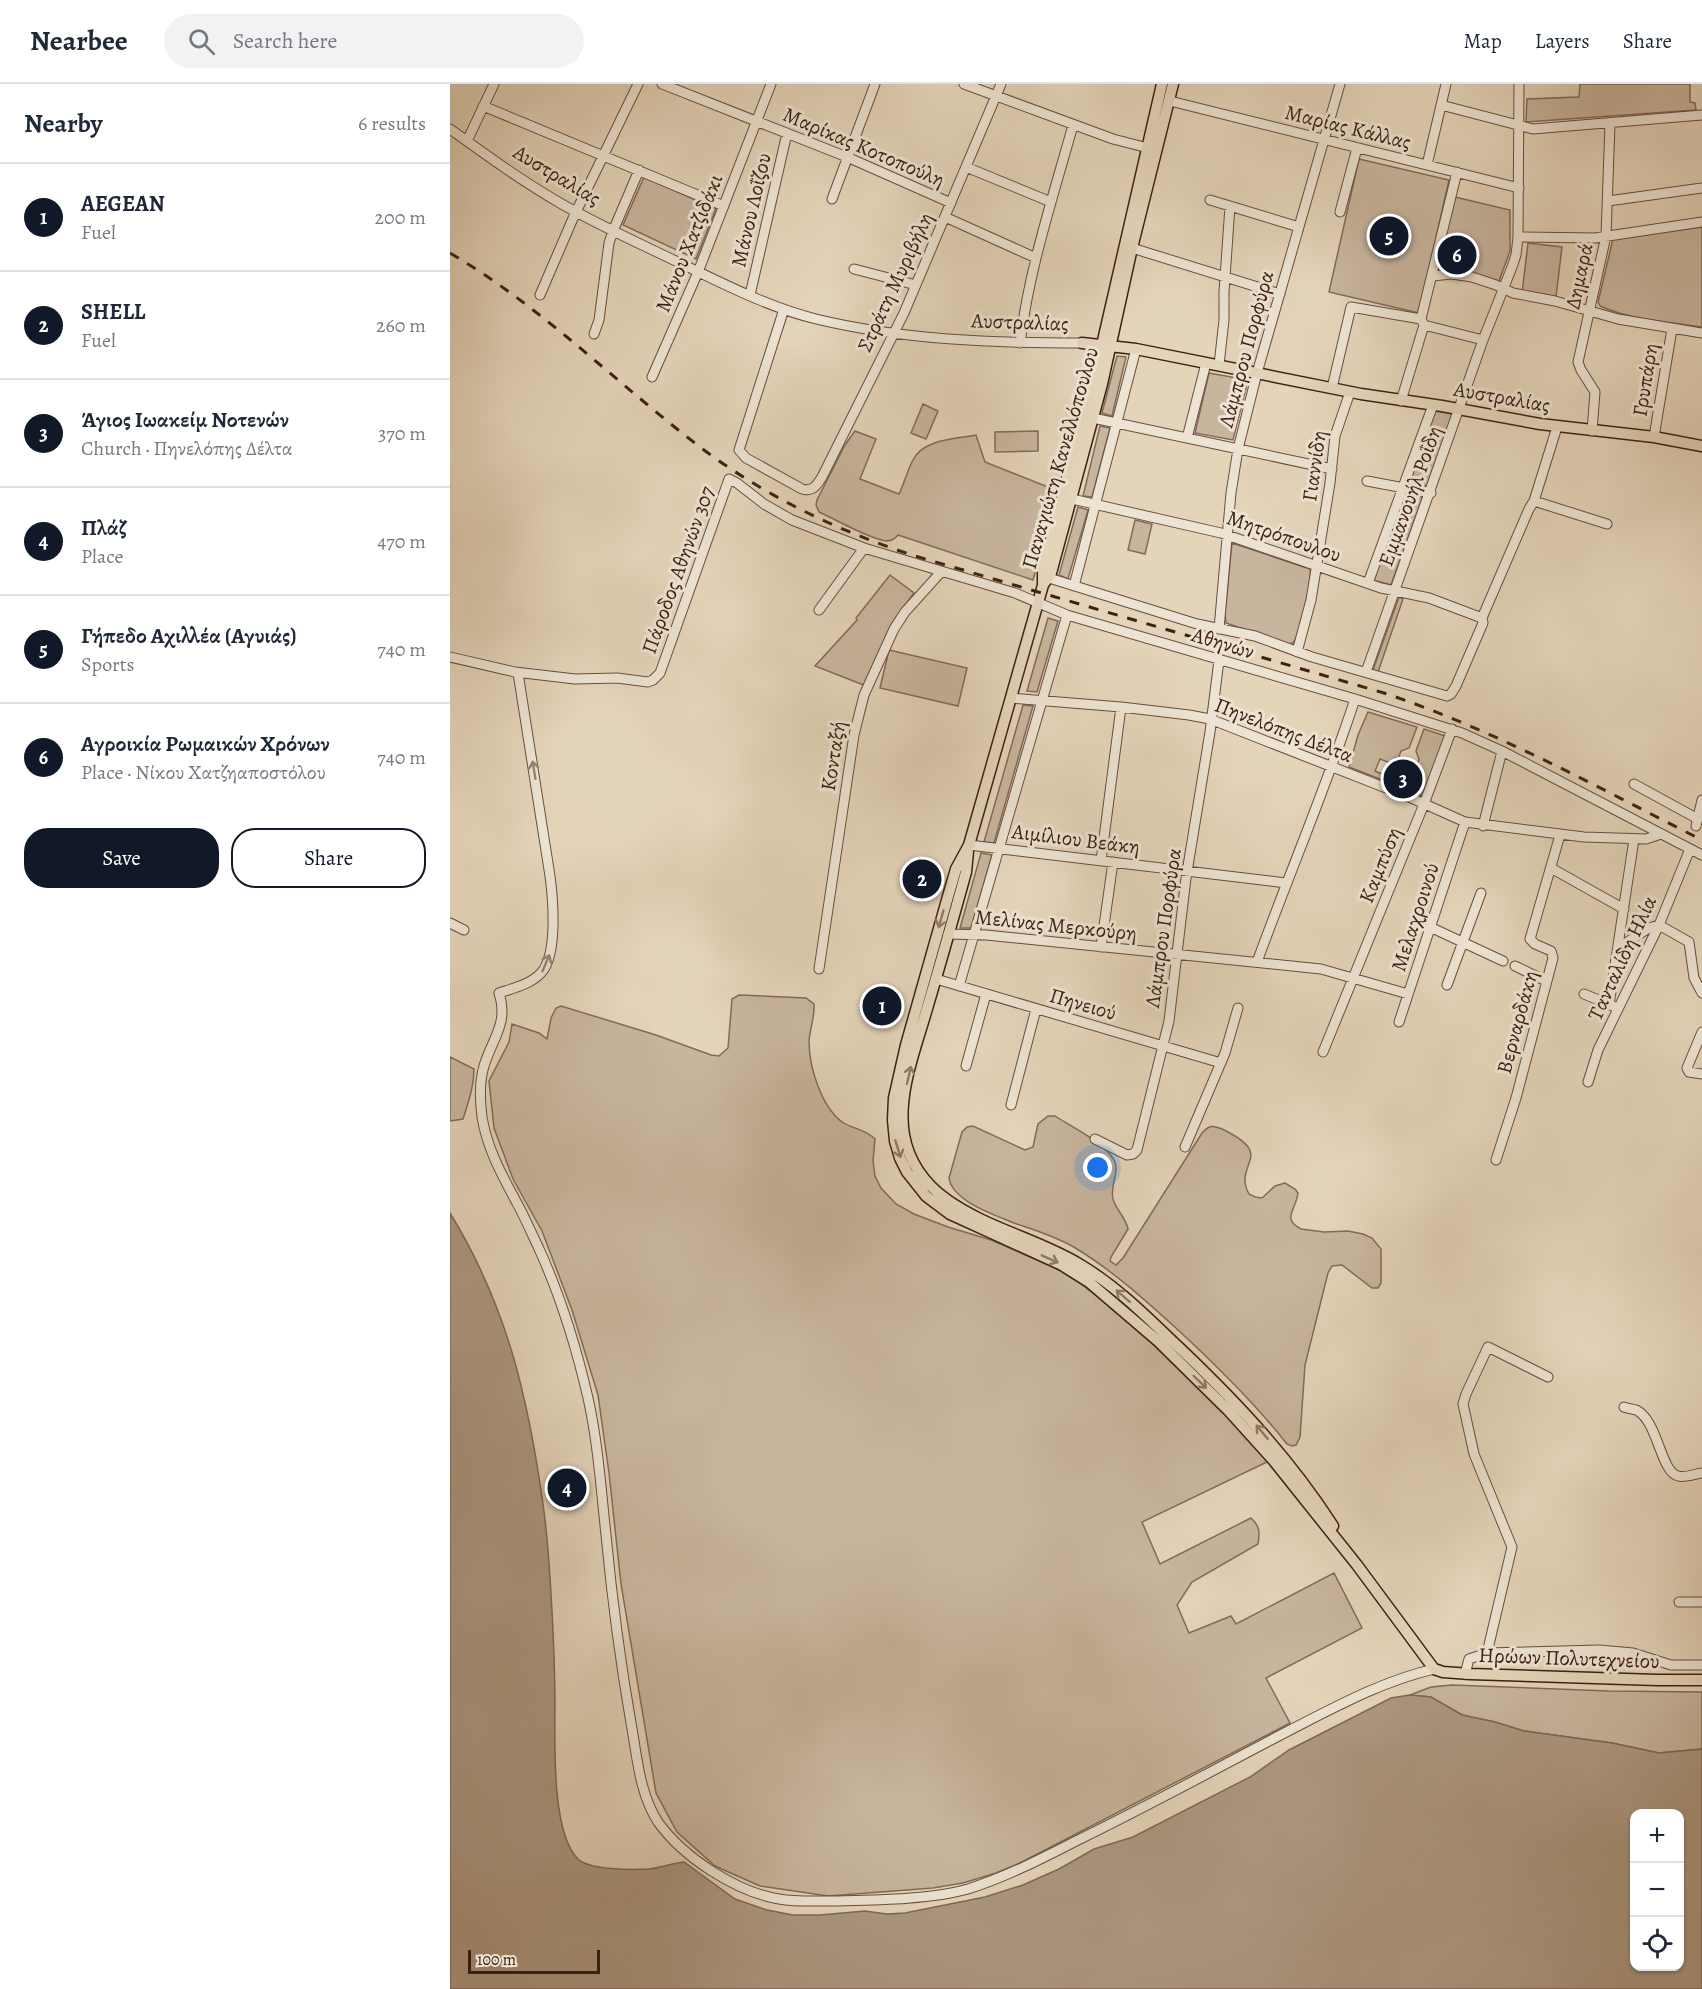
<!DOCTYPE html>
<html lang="en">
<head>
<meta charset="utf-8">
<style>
  body { margin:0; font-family:Alegreya,serif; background:#f2f2f3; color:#1f2937 }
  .controls { position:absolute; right:18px; bottom:18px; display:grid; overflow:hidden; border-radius:12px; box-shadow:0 2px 4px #0004 }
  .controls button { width:54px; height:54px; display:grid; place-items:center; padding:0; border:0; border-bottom:2px solid #e0e1e3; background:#fff; color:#1f2937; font:30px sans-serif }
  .scale { position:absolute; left:18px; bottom:15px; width:132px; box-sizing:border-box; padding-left:6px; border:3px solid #3e2013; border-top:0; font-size:16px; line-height:21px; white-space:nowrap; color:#3e2013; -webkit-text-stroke:4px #ede3d2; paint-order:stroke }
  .you { position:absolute; left:648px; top:1084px; width:21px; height:21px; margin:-15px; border:4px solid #fff; border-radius:50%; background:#1a73e8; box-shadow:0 0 0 9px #1a73e833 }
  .badge { display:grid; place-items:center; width:39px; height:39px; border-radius:50%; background:#111827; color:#fff; font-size:20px; font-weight:700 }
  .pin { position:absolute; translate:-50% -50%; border:3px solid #fff; box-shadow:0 2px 6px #0006 }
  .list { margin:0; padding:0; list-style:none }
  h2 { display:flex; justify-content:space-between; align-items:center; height:78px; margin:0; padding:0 24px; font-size:26px }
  h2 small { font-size:20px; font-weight:400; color:#747a83 }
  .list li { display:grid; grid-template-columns:39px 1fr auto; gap:18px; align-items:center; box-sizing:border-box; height:108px; padding:0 24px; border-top:2px solid #e0e1e3 }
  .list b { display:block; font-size:22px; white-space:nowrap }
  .list p { margin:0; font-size:20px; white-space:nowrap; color:#747a83 }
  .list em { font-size:20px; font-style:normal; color:#747a83 }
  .actions { display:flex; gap:12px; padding:18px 24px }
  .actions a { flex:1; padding:14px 0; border:2px solid #111827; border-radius:24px; text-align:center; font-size:21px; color:#111827 }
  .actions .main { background:#111827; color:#fff }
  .icon { flex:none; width:33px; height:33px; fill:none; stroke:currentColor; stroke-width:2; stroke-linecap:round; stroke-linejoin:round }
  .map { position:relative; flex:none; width:1252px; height:1905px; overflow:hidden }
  header { display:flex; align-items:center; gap:36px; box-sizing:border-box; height:84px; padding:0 30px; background:#fff; border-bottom:2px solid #e0e1e3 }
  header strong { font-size:28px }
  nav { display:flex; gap:33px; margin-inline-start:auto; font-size:21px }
  .search { width:420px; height:54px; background:#f2f2f3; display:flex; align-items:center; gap:15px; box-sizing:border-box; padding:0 21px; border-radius:33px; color:#747a83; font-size:22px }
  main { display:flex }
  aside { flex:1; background:#fff }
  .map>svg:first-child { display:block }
</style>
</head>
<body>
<header>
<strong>Nearbee</strong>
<div class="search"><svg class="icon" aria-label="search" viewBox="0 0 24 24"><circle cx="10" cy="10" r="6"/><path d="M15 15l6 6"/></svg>Search here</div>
<nav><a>Map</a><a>Layers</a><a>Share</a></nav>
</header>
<main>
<aside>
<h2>Nearby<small>6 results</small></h2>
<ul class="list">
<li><span class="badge">1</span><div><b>AEGEAN</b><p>Fuel</p></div><em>200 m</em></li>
<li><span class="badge">2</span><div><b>SHELL</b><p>Fuel</p></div><em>260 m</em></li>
<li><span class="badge">3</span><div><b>Άγιος Ιωακείμ Νοτενών</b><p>Church · Πηνελόπης Δέλτα</p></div><em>370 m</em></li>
<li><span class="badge">4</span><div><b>Πλάζ</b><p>Place</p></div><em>470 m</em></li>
<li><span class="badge">5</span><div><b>Γήπεδο Αχιλλέα (Αγυιάς)</b><p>Sports</p></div><em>740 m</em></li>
<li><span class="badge">6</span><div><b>Αγροικία Ρωμαικών Χρόνων</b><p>Place · Νίκου Χατζηαποστόλου</p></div><em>740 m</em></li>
</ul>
<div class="actions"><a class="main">Save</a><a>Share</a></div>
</aside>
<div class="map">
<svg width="1252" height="1905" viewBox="0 0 1252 1905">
  <rect width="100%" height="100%" fill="#e4d4ba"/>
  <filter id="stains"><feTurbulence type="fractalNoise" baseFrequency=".00333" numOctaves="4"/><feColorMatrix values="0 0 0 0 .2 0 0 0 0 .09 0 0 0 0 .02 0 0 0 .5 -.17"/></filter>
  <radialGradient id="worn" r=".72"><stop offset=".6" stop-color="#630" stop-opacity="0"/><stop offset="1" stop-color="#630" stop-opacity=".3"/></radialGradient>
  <path fill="#c8b59e" stroke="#836a58" stroke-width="1.5" d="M 1130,0 L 1240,0 L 1240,18 L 1245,19 L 1246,26 L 1076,38 L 1077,15 L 1129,13 Z
    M 909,75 L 999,96 L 969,229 L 879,208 Z
    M 194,93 L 266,125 L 246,175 L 173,141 Z
    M 1005,113 L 1060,126 L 1060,167 L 1049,197 L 987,183 Z
    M 1252,143 L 1252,243 C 1219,238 1181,236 1150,222 L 1148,218 L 1163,155 Z
    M 1078,159 L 1112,163 L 1106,213 L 1072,209 Z
    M 667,272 L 676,273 L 662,332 L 652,329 Z
    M 759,289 L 798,296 L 783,356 L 745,349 Z
    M 473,320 L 488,327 L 476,355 L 461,349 Z
    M 985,327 L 1003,330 L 977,402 L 960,398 Z
    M 650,342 L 660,344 L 642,413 L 633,412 Z
    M 405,347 L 426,355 L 410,395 L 449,410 C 454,400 457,387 463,376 C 473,355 506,355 526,351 L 535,378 L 608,407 L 583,496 L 448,451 C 445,455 441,457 436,457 C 417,454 387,436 369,428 L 366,421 L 367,416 L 395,361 Z
    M 588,347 L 588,367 L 545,368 L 545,348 Z
    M 956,407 L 970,411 L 972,415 L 941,501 L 923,496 Z
    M 628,423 L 638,426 L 618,495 L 609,491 Z
    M 685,436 L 702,440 L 695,470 L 678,466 Z
    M 782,459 L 860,485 C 862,497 850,550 843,559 L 837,560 L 776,539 L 775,530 Z
    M 440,491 L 464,509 L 442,539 L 416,602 L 365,582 L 407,536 L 406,534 Z
    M 949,513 L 953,515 L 928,588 L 923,586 Z
    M 598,534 L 608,537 L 587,608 L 577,607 Z
    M 439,566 L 517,584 L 508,622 L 430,604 Z
    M 573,621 L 583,622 L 544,759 L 534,758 Z
    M 918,628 L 967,643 L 959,664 L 951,667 L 948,675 L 945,674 L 943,680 L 930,675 L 925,687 L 960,702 L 967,686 L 966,686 L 969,675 L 966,667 L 974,645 L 995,652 L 973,712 L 899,683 L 908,651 Z
    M 531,769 L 542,771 L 521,844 L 510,844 Z
    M 289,911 L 356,914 L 364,920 C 365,932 360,945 359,957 C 359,983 371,1022 392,1038 C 402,1045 416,1045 425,1055 L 423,1077 L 425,1092 L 431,1104 L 446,1120 L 464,1130 L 498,1143 L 541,1156 L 604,1183 L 628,1198 L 654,1217 L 742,1295 L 819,1377 L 692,1438 L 710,1480 L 801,1434 C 810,1442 810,1449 808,1460 L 742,1498 L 727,1521 L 739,1549 L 781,1532 L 786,1540 L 884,1489 L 912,1544 L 816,1594 L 840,1639 L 570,1779 L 546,1789 L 513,1799 L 483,1804 L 378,1812 L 310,1802 L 265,1782 L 227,1748 L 206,1709 L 171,1500 L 159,1389 L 148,1311 L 122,1226 L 92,1147 L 63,1095 L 44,1044 L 39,997 L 59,958 L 62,940 L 89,949 L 97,955 L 101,934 L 106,924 L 111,922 L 206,951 L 261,971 L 269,972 L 278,964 L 282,915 Z
    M 0,973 L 24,985 C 24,1003 18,1019 13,1035 L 0,1037 Z
    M 598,1032 L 605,1032 C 620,1042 664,1063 666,1082 C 667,1093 660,1104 663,1115 C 666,1126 676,1134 678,1145 L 661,1173 L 660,1177 L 666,1181 L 673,1174 L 752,1049 C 759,1041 763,1041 772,1045 C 828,1072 782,1079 799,1110 L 805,1113 L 812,1114 L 825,1102 L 835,1099 L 845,1105 L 848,1109 C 846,1126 831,1135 851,1145 L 874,1148 L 898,1147 L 913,1150 L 922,1154 L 931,1165 L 931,1199 L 928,1204 L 922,1204 L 892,1181 L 882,1182 L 878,1189 L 855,1281 L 850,1353 L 846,1361 L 842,1362 L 837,1360 C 804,1318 766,1281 727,1245 C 695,1216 663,1187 627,1165 C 608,1153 584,1146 564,1139 C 545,1131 502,1117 499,1094 L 512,1048 L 517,1043 L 523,1042 L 575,1066 L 583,1063 L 588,1040 Z
    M 1002,1601 L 1159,1607 L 1252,1608 L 1252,1665 L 1209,1669 L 1162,1659 L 1074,1647 L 1045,1638 L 1012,1631 L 981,1613 L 960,1611 L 981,1603 Z"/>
  <path fill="#ac9781" stroke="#806755" stroke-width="1.5" fill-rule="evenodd" d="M 0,1129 C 57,1222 78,1313 93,1420 C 99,1462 101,1505 103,1547 C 104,1571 105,1596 105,1620 C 105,1656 101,1749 128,1775 C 139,1786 182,1786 199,1785 C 211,1784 222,1779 234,1778 L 285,1815 L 317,1826 L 343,1831 L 370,1831 L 415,1827 L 437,1830 L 455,1829 L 535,1813 L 573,1801 L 609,1785 L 644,1765 L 683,1753 L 800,1693 L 839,1666 L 941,1614 L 960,1611 L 981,1613 L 1012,1631 L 1045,1638 L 1074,1647 L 1162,1659 L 1209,1669 L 1252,1665 L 1252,1905 L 0,1905 ZM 1184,1730 L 1230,1730 L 1230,1882 L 1184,1882 Z"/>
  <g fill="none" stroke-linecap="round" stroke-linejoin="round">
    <g stroke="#684d3d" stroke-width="11">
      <path id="minor" d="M 212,0 L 397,73 L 501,119
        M 514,0 L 663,55 L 698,64
        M 720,17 L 1069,104
        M 991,21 L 1083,45 L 1252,31
        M 33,22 L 274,122
        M 0,45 C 36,71 72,97 110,119 C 150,142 193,161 236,182 C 278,202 321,224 366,235 C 453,256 543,259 632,259
        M 17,57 L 44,0
        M 977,81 L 996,0
        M 516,83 L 601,118
        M 382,115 L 425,0
        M 760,116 L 849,143
        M 1158,117 L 1252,104
        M 890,128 L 907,64
        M 495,133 L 586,174
        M 1068,153 L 1145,154 L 1252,138
        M 682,164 L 830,210
        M 404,185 L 466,201
        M 982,192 L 1002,190 L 1022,193 L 1046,201 L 1063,209 L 1105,217 L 1168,235 L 1252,249
        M 90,211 L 124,132 L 188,0
        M 300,211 L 337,49
        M 334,225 L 289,366 L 296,374 L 352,405 C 363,408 367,401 372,393 L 454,229 L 551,0
        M 971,235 L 1007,88
        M 144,250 L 149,236 L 159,159 L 163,147 L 189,86
        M 570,259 C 579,185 603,113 623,41
        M 769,281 L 774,236 L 774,208 L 780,122
        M 202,293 L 248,188 L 321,0
        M 882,304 L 901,223 L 971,235 L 974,241 L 1033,256
        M 951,317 L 974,241
        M 643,334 L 882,385
        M 1107,343 L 1084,417 L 1157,440
        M 1142,347 L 1145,308 L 1131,286 L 1128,278 L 1156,152 L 1160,40
        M 1204,353 L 1222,245
        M 737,354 L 756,279
        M 917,397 L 981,409
        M 622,415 L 771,449 L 931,504 L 979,514 L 1032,534
        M 599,494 L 747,540 L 805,552 L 862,573 L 997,612 L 1001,610 L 1006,602 L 1033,539 L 1032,534 L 1079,425 L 1084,417
        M 918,499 L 983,321
        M 624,502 L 686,265
        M 369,526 L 414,464
        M 769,545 L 781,409 L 788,365 L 807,289 L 890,0
        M 847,568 L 861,516 L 880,399 L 885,352 L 900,308
        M 0,573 L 65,588 L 125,595 L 167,594 L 198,598 L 203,596 L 210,589 L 279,395 L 287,399 L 314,420 L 342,436 L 414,464 L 565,509 L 617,531 L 905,615 L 1012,649 L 1052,667 L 1252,771
        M 916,588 L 1033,256 L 1062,183 L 1066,171 L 1068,153 L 1069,0
        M 68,589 L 100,792 C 103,815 108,871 91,889 C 81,900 64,904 49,909 C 59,939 42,955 34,982 C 29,998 30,1017 32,1033 C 37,1065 53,1093 68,1121 C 76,1136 83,1152 90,1167 C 112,1216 126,1262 138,1314 C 148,1359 151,1405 156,1451 C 162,1514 170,1576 181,1639 C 187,1671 189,1709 208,1738 C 233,1773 286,1808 329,1815 C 346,1818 364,1817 381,1817 C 421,1816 479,1816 518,1805 C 556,1793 593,1774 628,1756 C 700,1721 771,1682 842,1645 C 889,1621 933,1597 984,1585
        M 561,614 L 671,623 L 739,631 L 760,635 L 959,713 L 1015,738 L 1134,753 L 1196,755 L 1211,750
        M 1184,700 L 1248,735
        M 1033,742 L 1052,667
        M 1246,742 L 1252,716
        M 519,761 L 836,799
        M 651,777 L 671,623
        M 1101,784 L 1174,825
        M 0,839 L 14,846
        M 980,843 L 1053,877
        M 498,850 L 536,851 L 871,885 L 958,910
        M 651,863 L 663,778
        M 1168,864 L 1199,844 L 1209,841 L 1239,858 L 1244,894 L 1252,909
        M 807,878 C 839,790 876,704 905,615
        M 1065,882 L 1096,897
        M 369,885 L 404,651 L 414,611 L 444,545 L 455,528 L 491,488
        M 486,895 L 771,979
        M 997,901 L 1031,809
        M 509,902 L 617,531
        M 1134,910 L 1163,922
        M 1159,921 L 1184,755
        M 949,938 L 1015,738
        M 1252,948 L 1237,984 L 1239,988 L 1252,990
        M 873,968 L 974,720 L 1002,645
        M 516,982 L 536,910
        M 1138,998 L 1148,966 L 1209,841 L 1240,765
        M 561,1021 L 586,925
        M 645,1055 L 677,1071 L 683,1070 L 687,1066 L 719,937 L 736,794 L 760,648 L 769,576
        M 735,1063 L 775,969 L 788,924
        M 1046,1076 L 1066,1014 L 1103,874 L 1101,867 L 1085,860 L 1080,855 L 1110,751
        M 1174,1323 C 1178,1325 1185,1325 1188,1327 C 1208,1339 1211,1388 1228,1392 C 1235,1394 1245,1390 1252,1389
        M 1229,1518 L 1252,1518
        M 1037,1569 L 1062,1463 L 1024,1370 L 1013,1320 L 1016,1310 L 1038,1263 L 1098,1293
        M 1015,1590 L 1019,1575 L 1037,1569 L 1149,1566 L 1183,1569 L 1221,1581 L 1252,1581"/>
    </g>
    <g stroke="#3e2013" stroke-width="13">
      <path id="major" d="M 712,0 L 652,261 L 593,486 L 593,501 L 519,761 L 506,785 L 499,809 L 456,961 L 444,1014 L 443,1036 L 445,1057 L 450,1074 L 457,1088 L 476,1112 L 500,1130 L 612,1181 L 639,1198 L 708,1257 L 778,1326 L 824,1377 L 907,1481 L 984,1585 L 993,1588 L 1020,1590 L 1207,1596 L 1252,1596
        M 632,259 L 686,265 L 911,310 L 992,322 L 1090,340 L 1204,353 L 1252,362
        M 593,501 L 601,489 L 652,300 L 682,164 L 723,0
        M 518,767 L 516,788 C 503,835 490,881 476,928 C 465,966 447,1011 454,1051 C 469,1133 569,1143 629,1180 C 663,1200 692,1228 720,1255 C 781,1312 838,1372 883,1442"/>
    </g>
    <use href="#minor" stroke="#ede3d2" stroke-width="9"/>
    <use href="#major" stroke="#e4d4ba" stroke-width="10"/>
    <path stroke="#3e2013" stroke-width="3" stroke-dasharray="10 10" stroke-linecap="butt" d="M 0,169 C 94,224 171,304 258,369 C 321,415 391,448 465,472 L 934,609 C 1045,646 1147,703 1252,756"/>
  </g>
  <defs><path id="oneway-shaft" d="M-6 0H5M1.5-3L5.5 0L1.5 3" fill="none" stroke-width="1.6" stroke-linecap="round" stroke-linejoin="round" transform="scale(1.5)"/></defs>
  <g stroke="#968272">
    <use href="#oneway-shaft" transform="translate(84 686) rotate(-99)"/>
    <use href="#oneway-shaft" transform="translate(96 879) rotate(-67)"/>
  </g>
  <g stroke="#917a66">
    <use href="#oneway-shaft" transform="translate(491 835) rotate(106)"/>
    <use href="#oneway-shaft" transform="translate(459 991) rotate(-77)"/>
    <use href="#oneway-shaft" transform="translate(448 1065) rotate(73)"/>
    <use href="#oneway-shaft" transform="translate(600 1175) rotate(24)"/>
    <use href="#oneway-shaft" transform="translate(673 1212) rotate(-139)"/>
    <use href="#oneway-shaft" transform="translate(750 1298) rotate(44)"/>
    <use href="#oneway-shaft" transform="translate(812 1348) rotate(-130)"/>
  </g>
  <g text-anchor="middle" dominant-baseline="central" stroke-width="6" stroke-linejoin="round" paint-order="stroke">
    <g font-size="21" fill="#3e2013" stroke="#ede3d2">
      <text transform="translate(898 43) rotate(14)">Μαρίας Κάλλας</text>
      <text transform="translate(414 63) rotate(23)">Μαρίκας Κοτοπούλη</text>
      <text transform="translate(107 91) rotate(31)">Αυστραλίας</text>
      <text transform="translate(301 126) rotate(-77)">Μάνου Λοΐζου</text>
      <text transform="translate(239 159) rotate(-68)">Μάνου Χατζιδάκι</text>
      <text transform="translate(1129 192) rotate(-78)">Δημαρά</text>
      <text transform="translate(445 198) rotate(-65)">Στράτη Μυριβήλη</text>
      <text transform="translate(570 238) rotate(2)">Αυστραλίας</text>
      <text transform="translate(796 265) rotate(-75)">Λάμπρου Πορφύρα</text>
      <text transform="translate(1195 296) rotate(-81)">Γρυπάρη</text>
      <text transform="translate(1052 313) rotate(10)">Αυστραλίας</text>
      <text transform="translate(610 374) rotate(-74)">Παναγιώτη Κανελλόπουλου</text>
      <text transform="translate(864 382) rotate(-82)">Γιαννίδη</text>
      <text transform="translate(960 412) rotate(-70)">Εμμανουήλ Ροΐδη</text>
      <text transform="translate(834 452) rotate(19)">Μητρόπουλου</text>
      <text transform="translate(228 486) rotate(-70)">Πάροδος Αθηνών 307</text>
      <text transform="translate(773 559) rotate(17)">Αθηνών</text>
      <text transform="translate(834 646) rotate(21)">Πηνελόπης Δέλτα</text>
      <text transform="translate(383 672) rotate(-81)">Κονταξή</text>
      <text transform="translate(626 755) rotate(7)">Αιμίλιου Βεάκη</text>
      <text transform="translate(930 781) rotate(-68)">Καμπύση</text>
      <text transform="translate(965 833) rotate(-72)">Μελαχροινού</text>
      <text transform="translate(606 841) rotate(6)">Μελίνας Μερκούρη</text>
      <text transform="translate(713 844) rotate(-82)">Λάμπρου Πορφύρα</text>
      <text transform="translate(1172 874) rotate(-65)">Τανταλίδη Ηλία</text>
      <text transform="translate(633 920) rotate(16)">Πηνειού</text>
      <text transform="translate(1067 938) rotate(-75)">Βερναρδάκη</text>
      <text transform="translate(1119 1574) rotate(2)">Ηρώων Πολυτεχνείου</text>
    </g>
  </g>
  <rect width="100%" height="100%" filter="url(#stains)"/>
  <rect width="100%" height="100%" fill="url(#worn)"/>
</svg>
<div class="controls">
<button>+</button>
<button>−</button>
<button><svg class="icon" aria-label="locate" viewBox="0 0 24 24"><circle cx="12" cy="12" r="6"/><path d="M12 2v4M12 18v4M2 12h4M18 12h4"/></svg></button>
</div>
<div class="scale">100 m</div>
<div class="you"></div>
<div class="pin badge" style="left:432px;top:922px">1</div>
<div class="pin badge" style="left:472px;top:795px">2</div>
<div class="pin badge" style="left:953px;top:695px">3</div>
<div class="pin badge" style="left:117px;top:1404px">4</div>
<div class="pin badge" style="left:939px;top:152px">5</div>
<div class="pin badge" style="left:1007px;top:171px">6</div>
</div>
</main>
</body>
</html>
